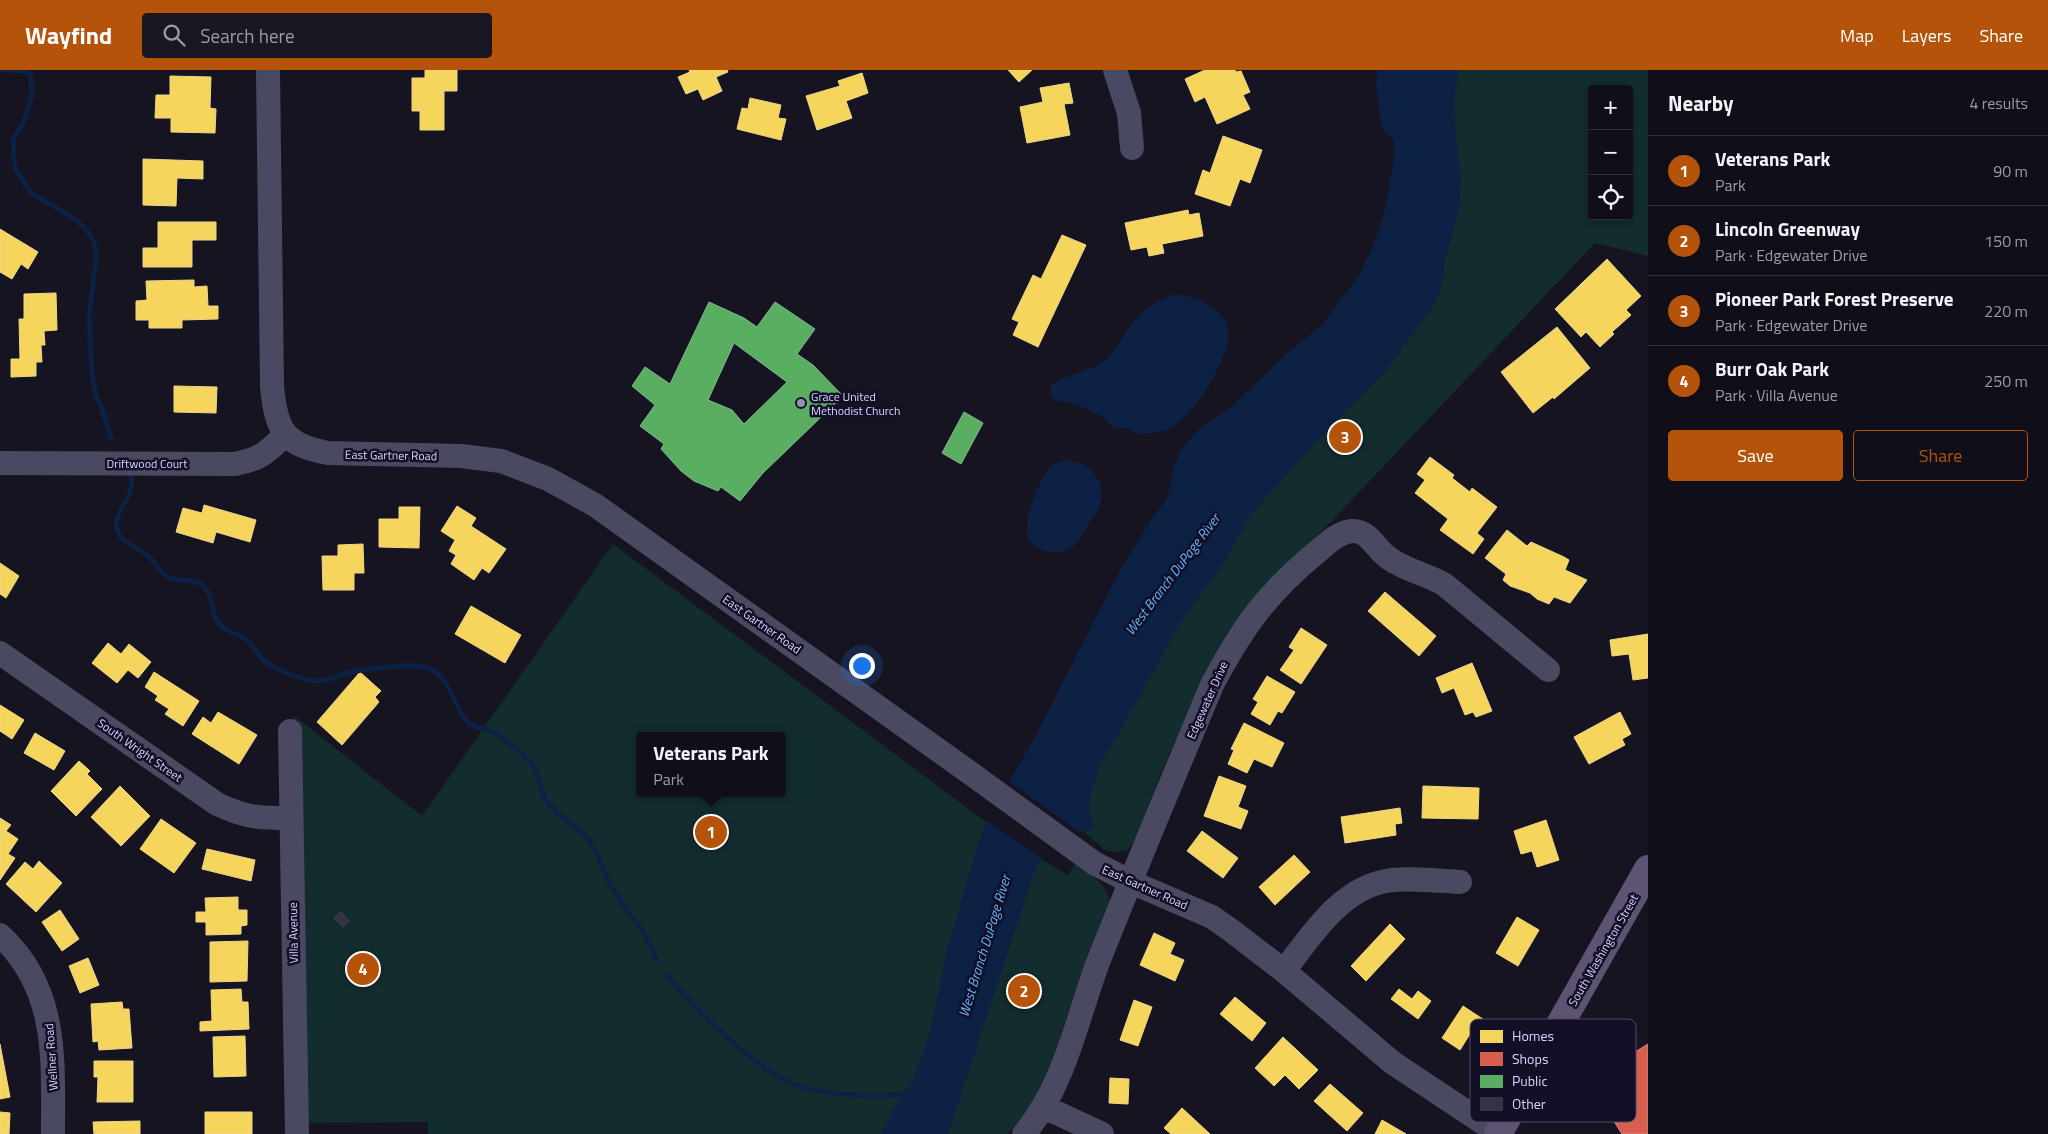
<!DOCTYPE html>
<html lang="en">
<head>
<meta charset="utf-8">
<style>
  body { margin:0; font-family:"Titillium Web",sans-serif; background:#191822; color:#f1f3f6 }
  .controls { position:absolute; right:15px; top:15px; display:grid; overflow:hidden; border-radius:5px; box-shadow:0 2px 8px #0003 }
  .controls button { width:45px; height:45px; display:grid; place-items:center; padding:0; border:0; border-bottom:1px solid #302f38; background:#100f19; color:#f1f3f6; font:25px sans-serif }
  .you { position:absolute; left:861px; top:595px; width:18px; height:18px; margin:-12px; border:4px solid #fff; border-radius:50%; background:#1a73e8; box-shadow:0 0 0 8px #1a73e833 }
  .badge { display:grid; place-items:center; width:32px; height:32px; border-radius:50%; background:#b45309; color:#fff; font-size:16px; font-weight:700 }
  .pin { position:absolute; translate:-50% -50%; border:2px solid #fff; box-shadow:0 1px 5px #0006 }
  .popup { position:absolute; left:636px; top:662px; width:150px; height:65px; box-sizing:border-box; display:grid; place-content:center; border-radius:5px; background:#100f19; filter:drop-shadow(0 1px 4px #0005); font-size:16px; white-space:nowrap; color:#9c9ca2 }
  .popup b { font-size:19px; color:#f1f3f6 }
  .popup::after { content:''; position:absolute; left:50%; top:100%; margin-left:-10px; border:10px solid transparent; border-top-color:#100f19 }
  .list { margin:0; padding:0; list-style:none }
  h2 { display:flex; justify-content:space-between; align-items:center; height:65px; margin:0; padding:0 20px; font-size:21px }
  h2 small { font-size:16px; font-weight:400; color:#9c9ca2 }
  .list li { display:grid; grid-template-columns:32px 1fr auto; gap:15px; align-items:center; box-sizing:border-box; height:70px; padding:0 20px; border-top:1px solid #302f38 }
  .list b { display:block; font-size:19px; white-space:nowrap }
  .list p { margin:0; font-size:16px; white-space:nowrap; color:#9c9ca2 }
  .list em { font-size:16px; font-style:normal; color:#9c9ca2 }
  .actions { display:flex; gap:10px; padding:15px 20px }
  .actions a { flex:1; padding:11px 0; border:1px solid #b45309; border-radius:5px; text-align:center; font-size:18px; color:#b45309 }
  .actions .main { background:#b45309; color:#fff }
  .icon { flex:none; width:28px; height:28px; fill:none; stroke:currentColor; stroke-width:2; stroke-linecap:round; stroke-linejoin:round }
  .map { position:relative; flex:none; width:1648px; height:1064px; overflow:hidden }
  header { display:flex; align-items:center; gap:30px; box-sizing:border-box; height:70px; padding:0 25px; background:#b45309; color:#fff }
  header strong { font-size:24px }
  nav { display:flex; gap:28px; margin-inline-start:auto; font-size:18px }
  .search { width:350px; height:45px; background:#191822; display:flex; align-items:center; gap:12px; box-sizing:border-box; padding:0 18px; border-radius:5px; color:#9c9ca2; font-size:19px }
  main { display:flex }
  aside { flex:1; background:#100f19 }
  .map>svg:first-child { display:block }
</style>
</head>
<body>
<header>
<strong>Wayfind</strong>
<div class="search"><svg class="icon" aria-label="search" viewBox="0 0 24 24"><circle cx="10" cy="10" r="6"/><path d="M15 15l6 6"/></svg>Search here</div>
<nav><a>Map</a><a>Layers</a><a>Share</a></nav>
</header>
<main>
<div class="map">
<svg width="1648" height="1064" viewBox="0 0 1648 1064">
  <rect width="100%" height="100%" fill="#161421"/>
  <path fill="#132c2d" fill-rule="evenodd" d="M 1419,0 L 1648,0 L 1648,186 L 1595,173 L 1329,454 L 1244,541 L 1226,565 L 1204,608 L 1165,693 L 1135,771 L 1127,780 L 1115,782 L 1105,780 L 1083,761 L 1041,731 L 1375,253 ZM 1592,19 L 1629,19 L 1629,146 L 1592,146 Z
    M 613,474 L 1021,778 L 1068,805 L 1075,794 C 1091,805 1104,811 1110,830 L 1078,912 L 1052,993 L 1035,1032 L 1008,1064 L 428,1064 L 428,1052 L 307,1053 L 293,645 L 422,746 ZM 640,666 L 782,666 L 782,723 L 640,723 Z"/>
  <path fill="#0d2144" d="M 1378,0 L 1459,0 L 1454,31 L 1457,79 L 1461,110 L 1460,136 L 1445,189 L 1444,208 L 1436,232 L 1384,303 L 1341,345 L 1252,443 L 1223,494 L 1184,547 L 1099,698 L 1090,727 L 1089,739 L 1094,758 C 1069,763 1051,779 1035,799 L 948,1064 L 881,1064 L 896,1035 L 914,1007 L 930,962 L 947,881 L 976,780 L 985,753 L 1035,667 L 1121,498 L 1153,447 L 1167,429 L 1174,396 L 1183,377 L 1200,358 L 1231,337 L 1292,279 L 1323,254 L 1359,205 L 1373,176 L 1384,144 L 1394,90 L 1394,70 L 1382,59 L 1376,14 Z
    M 1176,224 C 1196,227 1226,237 1228,261 C 1231,288 1190,355 1163,361 C 1156,363 1144,365 1137,363 C 1133,362 1130,359 1126,358 C 1121,358 1116,358 1112,356 C 1108,354 1109,353 1106,350 C 1092,339 1072,333 1054,330 L 1050,321 L 1051,315 C 1067,305 1087,302 1104,291 C 1115,283 1122,268 1129,257 C 1140,242 1159,228 1176,224 Z
    M 1066,390 C 1072,392 1082,393 1088,397 C 1096,403 1103,417 1102,427 C 1101,437 1094,446 1088,455 C 1085,460 1082,466 1079,471 C 1065,487 1042,486 1029,470 C 1020,458 1039,409 1049,399 C 1053,394 1060,392 1066,390 Z"/>
  <path fill="#161421" d="M 1007,710 L 1082,764 L 1061,774 L 1045,791 L 985,749 Z"/>
  <path fill="#f6d55c" stroke="#edd58d" d="M 425,0 L 457,0 L 457,21 L 444,21 L 444,60 L 420,60 L 420,41 L 412,41 L 412,8 L 425,8 Z
    M 689,0 L 727,0 L 728,2 L 716,7 L 722,21 L 703,30 L 698,19 L 686,24 L 678,7 L 690,2 Z
    M 1008,0 L 1032,0 L 1019,12 Z
    M 1205,0 L 1235,0 L 1236,2 L 1241,1 L 1250,22 L 1243,25 L 1250,39 L 1217,54 L 1205,27 L 1195,32 L 1185,9 Z
    M 862,3 L 868,23 L 846,31 L 852,48 L 817,60 L 806,26 L 840,16 L 838,11 Z
    M 170,6 L 211,7 L 210,38 L 216,39 L 215,63 L 171,62 L 171,48 L 155,48 L 156,25 L 170,25 Z
    M 1069,13 L 1073,33 L 1064,34 L 1070,65 L 1027,73 L 1020,37 L 1043,32 L 1040,18 Z
    M 750,28 L 781,35 L 778,48 L 786,49 L 781,70 L 737,59 L 742,38 L 748,39 Z
    M 1223,66 L 1262,80 L 1250,113 L 1240,109 L 1230,136 L 1195,124 L 1203,100 L 1210,103 Z
    M 143,89 L 203,91 L 203,109 L 177,108 L 176,136 L 143,135 Z
    M 1188,140 L 1189,145 L 1199,143 L 1203,166 L 1162,174 L 1164,183 L 1149,186 L 1147,177 L 1131,180 L 1125,153 Z
    M 158,152 L 216,152 L 216,170 L 192,170 L 192,197 L 143,197 L 143,178 L 158,178 Z
    M 0,159 L 38,182 L 28,199 L 21,194 L 12,209 L 0,202 Z
    M 1062,165 L 1086,175 L 1038,277 L 1013,265 L 1019,252 L 1012,249 L 1033,205 L 1041,209 Z
    M 1607,189 L 1641,226 L 1626,240 L 1631,245 L 1612,262 L 1614,264 L 1600,277 L 1586,262 L 1581,267 L 1555,239 Z
    M 194,210 L 194,217 L 207,216 L 208,236 L 218,236 L 218,249 L 182,250 L 182,258 L 149,258 L 149,250 L 136,250 L 136,231 L 147,230 L 146,211 Z
    M 56,223 L 57,260 L 44,261 L 45,275 L 41,275 L 42,292 L 36,292 L 36,306 L 11,307 L 11,289 L 20,289 L 19,249 L 24,249 L 24,224 Z
    M 1557,257 L 1590,298 L 1554,329 L 1553,327 L 1533,343 L 1501,302 Z
    M 174,316 L 217,317 L 216,343 L 174,342 Z
    M 1430,387 L 1454,405 L 1452,408 L 1470,422 L 1472,418 L 1497,437 L 1477,463 L 1484,469 L 1473,484 L 1440,460 L 1448,449 L 1415,423 L 1425,410 L 1417,404 Z
    M 204,435 L 256,450 L 250,472 L 216,462 L 213,473 L 176,462 L 183,438 L 202,443 Z
    M 457,436 L 476,448 L 471,456 L 506,479 L 489,503 L 482,498 L 474,510 L 451,494 L 456,485 L 449,481 L 455,470 L 441,461 Z
    M 399,437 L 420,437 L 419,478 L 379,477 L 379,449 L 399,449 Z
    M 1507,460 L 1527,476 L 1531,472 L 1564,487 L 1569,490 L 1565,500 L 1587,510 L 1570,533 L 1554,527 L 1549,534 L 1537,529 L 1530,523 L 1510,516 L 1503,510 L 1506,504 L 1485,488 Z
    M 363,474 L 364,503 L 354,503 L 354,520 L 323,520 L 322,486 L 338,486 L 338,475 Z
    M 0,493 L 19,506 L 6,528 L 0,524 Z
    M 1385,522 L 1436,566 L 1419,586 L 1368,541 Z
    M 471,536 L 521,565 L 505,593 L 455,564 Z
    M 1301,558 L 1327,575 L 1301,614 L 1280,600 L 1294,580 L 1289,577 Z
    M 1648,564 L 1648,608 L 1633,610 L 1629,584 L 1612,586 L 1610,570 Z
    M 108,573 L 121,584 L 129,574 L 151,592 L 138,608 L 128,600 L 117,613 L 92,593 Z
    M 1472,593 L 1492,641 L 1476,647 L 1473,642 L 1465,645 L 1454,618 L 1442,623 L 1436,608 Z
    M 154,602 L 199,631 L 183,656 L 165,644 L 169,639 L 155,630 L 158,626 L 145,617 Z
    M 360,602 L 381,621 L 375,627 L 379,632 L 342,675 L 317,652 Z
    M 1267,606 L 1295,622 L 1282,643 L 1278,641 L 1270,655 L 1251,644 L 1258,632 L 1253,629 Z
    M 0,635 L 24,650 L 12,669 L 0,661 Z
    M 218,642 L 257,665 L 239,694 L 192,664 L 203,647 L 211,653 Z
    M 1620,642 L 1631,664 L 1622,669 L 1625,675 L 1589,694 L 1574,667 Z
    M 1244,653 L 1284,673 L 1272,697 L 1254,689 L 1247,703 L 1228,694 L 1234,680 L 1231,679 Z
    M 35,663 L 65,681 L 54,700 L 24,683 Z
    M 79,691 L 90,701 L 87,704 L 102,719 L 76,746 L 51,721 Z
    M 1219,706 L 1246,716 L 1238,737 L 1248,741 L 1241,759 L 1204,746 Z
    M 120,716 L 150,746 L 121,776 L 91,747 Z
    M 1423,716 L 1479,718 L 1478,749 L 1422,748 Z
    M 1400,738 L 1402,753 L 1395,754 L 1396,765 L 1345,773 L 1341,747 Z
    M 0,748 L 11,755 L 6,761 L 18,769 L 8,784 L 15,788 L 0,810 Z
    M 161,749 L 196,773 L 174,803 L 140,779 Z
    M 1546,750 L 1559,790 L 1537,797 L 1532,781 L 1521,784 L 1514,761 Z
    M 1202,761 L 1238,788 L 1223,808 L 1187,781 Z
    M 207,779 L 255,790 L 251,811 L 202,799 Z
    M 1294,785 L 1310,802 L 1275,835 L 1259,817 Z
    M 39,791 L 62,813 L 36,842 L 6,814 L 25,792 L 33,799 Z
    M 238,827 L 238,840 L 247,840 L 247,855 L 241,856 L 241,864 L 206,865 L 206,852 L 196,852 L 196,842 L 206,842 L 205,828 Z
    M 60,840 L 79,869 L 62,881 L 42,852 Z
    M 1517,847 L 1539,860 L 1518,896 L 1496,883 Z
    M 1390,854 L 1405,869 L 1366,911 L 1351,896 Z
    M 1154,863 L 1175,873 L 1170,884 L 1184,890 L 1175,911 L 1140,895 Z
    M 248,871 L 247,911 L 210,912 L 210,872 Z
    M 88,888 L 99,915 L 80,923 L 69,896 Z
    M 241,919 L 242,932 L 248,932 L 249,959 L 200,961 L 200,952 L 212,951 L 211,920 Z
    M 1399,919 L 1412,929 L 1418,921 L 1431,931 L 1418,949 L 1391,929 Z
    M 1235,927 L 1266,953 L 1252,971 L 1220,944 Z
    M 1134,930 L 1152,937 L 1138,976 L 1120,970 Z
    M 122,932 L 123,939 L 129,939 L 132,978 L 99,980 L 98,971 L 93,972 L 91,934 Z
    M 1463,936 L 1498,959 L 1487,975 L 1470,964 L 1460,980 L 1442,968 Z
    M 245,966 L 246,1006 L 214,1007 L 213,967 Z
    M 1283,967 L 1318,1000 L 1299,1019 L 1285,1005 L 1274,1016 L 1255,998 Z
    M 0,974 L 10,1027 L 0,1029 Z
    M 94,991 L 133,991 L 133,1032 L 97,1032 L 98,1007 L 94,1007 Z
    M 1110,1008 L 1129,1009 L 1128,1034 L 1109,1033 Z
    M 1330,1014 L 1363,1043 L 1347,1061 L 1314,1031 Z
    M 1182,1038 L 1210,1064 L 1171,1064 L 1164,1058 Z
    M 0,1042 L 10,1043 L 9,1064 L 0,1064 Z
    M 205,1042 L 252,1042 L 252,1064 L 205,1064 Z
    M 1382,1050 L 1406,1064 L 1375,1064 Z
    M 140,1051 L 140,1064 L 94,1064 L 93,1052 Z"/>
  <path fill="#d6604d" stroke="#d78382" d="M 1648,974 L 1648,1064 L 1622,1064 L 1589,1012 L 1604,1003 L 1601,996 L 1607,986 L 1621,978 L 1632,977 L 1635,982 Z"/>
  <path fill="#5aae61" stroke="#80b990" fill-rule="evenodd" d="M 709,232 L 744,248 L 757,257 L 775,232 L 815,259 L 797,284 L 813,295 L 843,326 L 763,403 L 740,431 L 721,417 L 718,421 L 694,411 L 681,401 L 661,379 L 664,374 L 640,356 L 655,335 L 632,316 L 645,297 L 670,314 ZM 734,273 L 787,312 L 744,354 L 732,340 L 708,330 Z
    M 964,342 L 983,353 L 961,394 L 942,383 Z"/>
  <g fill="none" stroke-linecap="round" stroke-linejoin="round">
    <path stroke="#0d2144" stroke-width="5" d="M 2,0 L 25,1 L 31,6 L 32,26 L 24,51 L 13,70 L 15,98 L 31,123 L 70,146 L 85,158 L 92,168 L 97,182 L 89,247 L 92,305 L 97,329 L 101,336 L 112,370
      M 129,401 C 142,428 105,442 120,466 C 127,476 139,477 147,485 C 156,492 158,503 170,508 C 180,511 193,509 202,515 C 214,524 210,541 218,552 C 227,565 240,562 249,572 C 256,580 260,590 271,596 C 285,603 302,610 318,611 C 330,611 339,605 350,602 C 367,599 412,593 428,598 C 449,605 454,637 467,651 C 474,659 484,658 493,662 C 501,666 527,687 532,694 C 539,703 539,718 545,728 C 555,746 574,753 587,768 C 600,784 602,800 611,816 C 626,841 648,862 656,890
      M 667,905 C 694,939 751,994 791,1013 C 818,1025 879,1029 908,1023"/>
  </g>
  <path fill="#343243" stroke="#433f54" d="M 341,842 L 349,851 L 343,857 L 334,848 Z"/>
  <g fill="none" stroke-linecap="round" stroke-linejoin="round">
    <path stroke="#4a4962" stroke-width="24" d="M 268,0 L 272,316 C 276,359 283,375 328,383 L 461,386 L 501,391 L 548,409 L 595,435 L 973,705 L 1094,793 L 1131,812 L 1212,847 L 1232,861 L 1284,901 L 1393,993 L 1500,1064
      M 1115,0 L 1129,43 L 1132,78
      M 0,393 L 235,394 C 261,389 266,383 285,365
      M 0,583 L 217,734 C 247,748 258,748 291,748
      M 290,661 L 297,1064
      M 0,865 C 59,919 53,991 53,1064
      M 1284,901 C 1310,867 1340,819 1386,811 C 1405,807 1440,811 1460,812
      M 1044,1037 L 1102,1064
      M 1024,1064 C 1064,1017 1076,952 1097,895 C 1134,801 1173,708 1212,615 C 1242,558 1266,524 1317,482 C 1327,474 1338,462 1352,461 C 1370,460 1376,481 1390,489 C 1407,501 1427,504 1445,515 L 1548,600"/>
    <path stroke="#5e5373" stroke-width="28" d="M 1498,1064 L 1648,799"/>
  </g>
  <circle fill="#9591b1" stroke="#130f26" stroke-width="2" cx="801" cy="333" r="5"/>
  <g text-anchor="middle" dominant-baseline="central" stroke-width="5" stroke-linejoin="round" paint-order="stroke">
    <g font-size="12" fill="#d9d4ff" stroke="#130f26" text-anchor="start">
      <text x="811" y="326">Grace United<tspan x="811" dy="14">Methodist Church</tspan></text>
    </g>
    <g font-size="12" fill="#d9d4ff" stroke="#130f26">
      <text transform="translate(391 385) rotate(1)">East Gartner Road</text>
      <text x="147" y="393">Driftwood Court</text>
      <text transform="translate(762 554) rotate(35)">East Gartner Road</text>
      <text transform="translate(1207 630) rotate(-66)">Edgewater Drive</text>
      <text transform="translate(140 680) rotate(35)">South Wright Street</text>
      <text transform="translate(1145 817) rotate(24)">East Gartner Road</text>
      <text transform="translate(293 863) rotate(-91)">Villa Avenue</text>
      <text transform="translate(1603 880) rotate(-60)">South Washington Street</text>
      <text transform="translate(51 987) rotate(-94)">Wellner Road</text>
    </g>
    <g font-size="14" font-style="italic" fill="#62b6ff" stroke="#130f26">
      <text transform="translate(1172 504) rotate(-53)">West Branch DuPage River</text>
      <text transform="translate(984 876) rotate(-73)">West Branch DuPage River</text>
    </g>
  </g>
  <rect x="1470" y="949" width="166" height="103" rx="8" fill="#130f26" stroke="#4e4a67" stroke-width="1"/>
  <rect x="1480" y="960" width="23" height="13" fill="#f6d55c"/>
  <rect x="1480" y="982" width="23" height="14" fill="#d6604d"/>
  <rect x="1480" y="1005" width="23" height="13" fill="#5aae61"/>
  <rect x="1480" y="1027" width="23" height="14" fill="#343243"/>
  <g font-size="14" fill="#d9d4ff">
    <text x="1512" y="971">Homes</text>
    <text x="1512" y="994">Shops</text>
    <text x="1512" y="1016">Public</text>
    <text x="1512" y="1039">Other</text>
  </g>
</svg>
<div class="controls">
<button>+</button>
<button>−</button>
<button><svg class="icon" aria-label="locate" viewBox="0 0 24 24"><circle cx="12" cy="12" r="6"/><path d="M12 2v4M12 18v4M2 12h4M18 12h4"/></svg></button>
</div>
<div class="you"></div>
<div class="pin badge" style="left:711px;top:762px">1</div>
<div class="popup"><b>Veterans Park</b>Park</div>
<div class="pin badge" style="left:1024px;top:921px">2</div>
<div class="pin badge" style="left:1345px;top:367px">3</div>
<div class="pin badge" style="left:363px;top:899px">4</div>
</div>
<aside>
<h2>Nearby<small>4 results</small></h2>
<ul class="list">
<li><span class="badge">1</span><div><b>Veterans Park</b><p>Park</p></div><em>90 m</em></li>
<li><span class="badge">2</span><div><b>Lincoln Greenway</b><p>Park · Edgewater Drive</p></div><em>150 m</em></li>
<li><span class="badge">3</span><div><b>Pioneer Park Forest Preserve</b><p>Park · Edgewater Drive</p></div><em>220 m</em></li>
<li><span class="badge">4</span><div><b>Burr Oak Park</b><p>Park · Villa Avenue</p></div><em>250 m</em></li>
</ul>
<div class="actions"><a class="main">Save</a><a>Share</a></div>
</aside>
</main>
</body>
</html>
